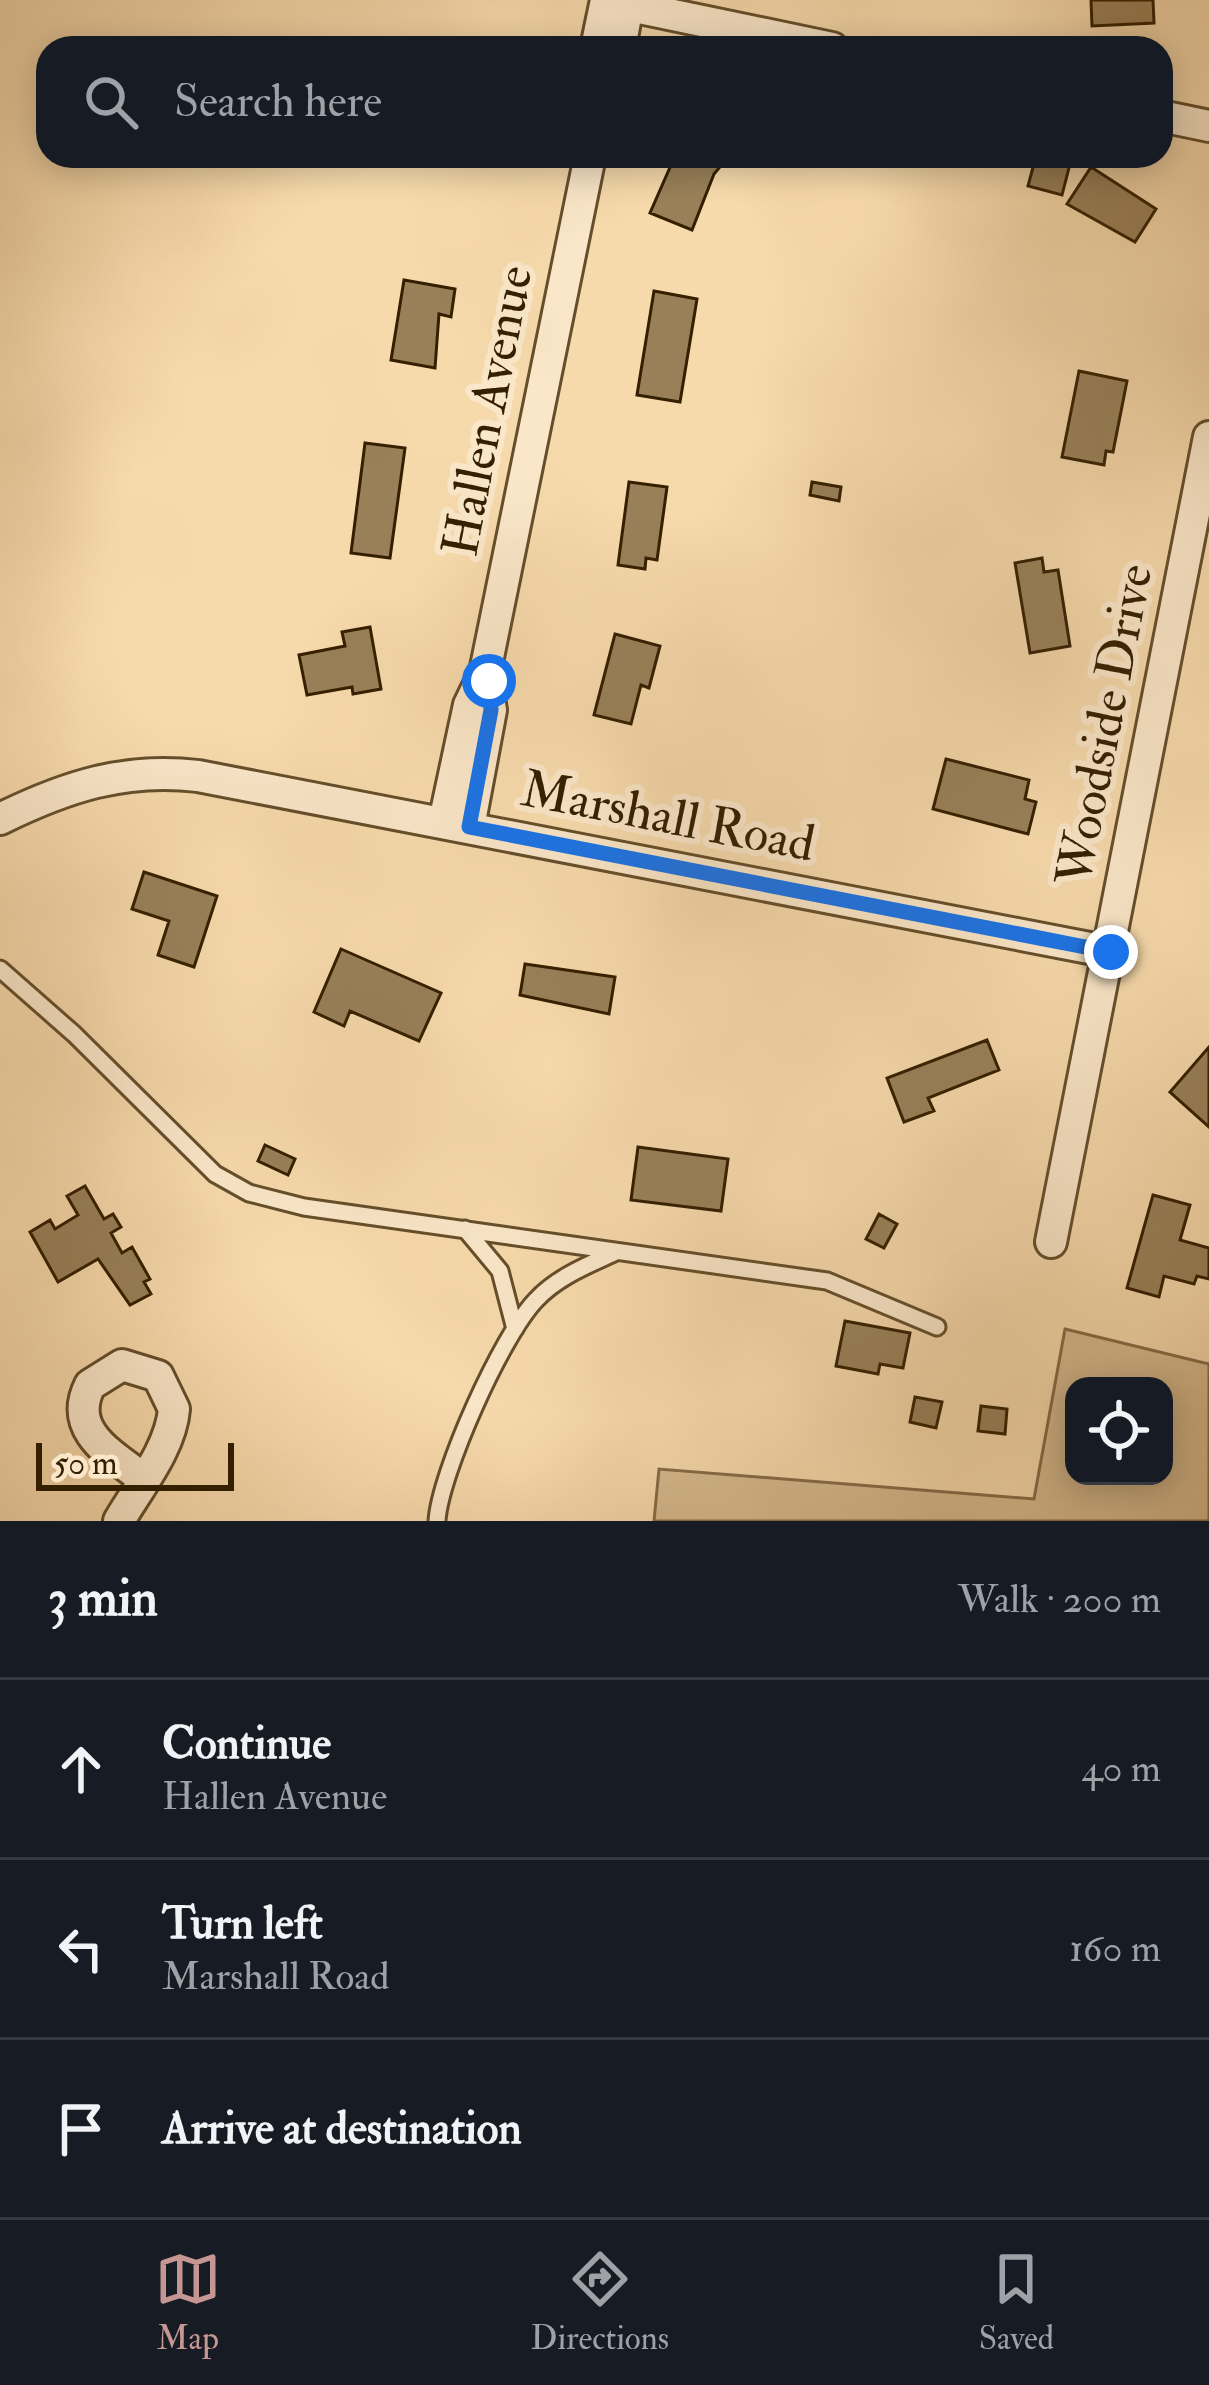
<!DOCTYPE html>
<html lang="en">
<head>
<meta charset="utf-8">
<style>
  body { margin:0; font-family:"IM FELL Double Pica",serif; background:#242831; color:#f1f3f6 }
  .controls { position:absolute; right:36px; bottom:36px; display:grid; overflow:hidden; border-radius:24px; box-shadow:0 6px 30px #0003 }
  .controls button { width:108px; height:108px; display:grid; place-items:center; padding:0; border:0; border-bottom:3px solid #363941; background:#171b24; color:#f1f3f6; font:60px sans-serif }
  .scale { position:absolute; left:36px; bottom:30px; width:198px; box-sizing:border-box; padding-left:12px; border:6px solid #341f00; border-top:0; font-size:33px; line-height:42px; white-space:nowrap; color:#341f00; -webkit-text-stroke:9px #fae7c9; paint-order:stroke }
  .stop { position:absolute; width:36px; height:36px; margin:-27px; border:9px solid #1a73e8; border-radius:50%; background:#fff }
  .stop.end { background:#1a73e8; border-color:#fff; box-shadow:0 3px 12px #0008 }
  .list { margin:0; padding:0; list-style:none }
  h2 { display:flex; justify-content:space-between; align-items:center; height:156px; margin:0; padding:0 48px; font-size:51px }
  h2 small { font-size:39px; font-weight:400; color:#9ea1a6 }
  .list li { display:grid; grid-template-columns:78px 1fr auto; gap:36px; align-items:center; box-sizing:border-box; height:180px; padding:0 48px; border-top:3px solid #363941 }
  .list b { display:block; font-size:45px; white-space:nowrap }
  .list p { margin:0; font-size:39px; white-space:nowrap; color:#9ea1a6 }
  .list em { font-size:39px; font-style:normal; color:#9ea1a6 }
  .icon { flex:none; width:66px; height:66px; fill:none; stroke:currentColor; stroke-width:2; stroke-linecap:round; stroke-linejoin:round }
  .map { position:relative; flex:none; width:1209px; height:1521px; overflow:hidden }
  .search { position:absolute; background:#171b24; box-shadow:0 6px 30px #0003; left:36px; right:36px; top:36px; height:132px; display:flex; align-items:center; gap:30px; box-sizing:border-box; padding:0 42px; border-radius:36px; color:#9ea1a6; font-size:45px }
  .sheet { height:696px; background:#171b24 }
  nav { display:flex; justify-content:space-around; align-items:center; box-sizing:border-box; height:168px; border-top:3px solid #363941; background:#171b24; font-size:33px; color:#9ea1a6 }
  nav a { display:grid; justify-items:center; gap:6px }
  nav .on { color:#c59692 }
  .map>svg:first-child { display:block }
</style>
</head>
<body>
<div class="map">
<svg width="1209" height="1521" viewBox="0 0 1209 1521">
  <rect width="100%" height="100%" fill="#f7daac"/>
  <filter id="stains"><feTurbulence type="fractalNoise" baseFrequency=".00167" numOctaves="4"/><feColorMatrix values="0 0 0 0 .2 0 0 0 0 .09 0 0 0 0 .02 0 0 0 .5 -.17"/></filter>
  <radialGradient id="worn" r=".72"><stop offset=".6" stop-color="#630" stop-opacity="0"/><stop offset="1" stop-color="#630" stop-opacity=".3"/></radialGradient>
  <path fill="#d6ba8f" stroke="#856c48" stroke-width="3" fill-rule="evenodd" d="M 1065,1329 L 1209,1364 L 1209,1521 L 654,1521 L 659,1469 L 1034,1499 ZM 1074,1386 L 1164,1386 L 1164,1476 L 1074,1476 Z"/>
  <path fill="#998059" stroke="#341f00" stroke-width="3" d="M 1091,0 L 1153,0 L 1154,23 L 1092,26 Z
    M 675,156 L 729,156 L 714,174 L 692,230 L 650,213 Z
    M 1036,156 L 1072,156 L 1062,195 L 1028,186 Z
    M 1091,167 L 1156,209 L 1135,242 L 1067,204 Z
    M 404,280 L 455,289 L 451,317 L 439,314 L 435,368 L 391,360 Z
    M 654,291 L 697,299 L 680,402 L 637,395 Z
    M 1079,371 L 1127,381 L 1113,452 L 1106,451 L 1104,465 L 1062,457 Z
    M 365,443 L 405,448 L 390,558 L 351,553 Z
    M 629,482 L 667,487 L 657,560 L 646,558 L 645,569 L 618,565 Z
    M 812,482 L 841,487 L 839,501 L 810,495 Z
    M 1042,558 L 1044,572 L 1058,570 L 1070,646 L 1030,653 L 1015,563 Z
    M 370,627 L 381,689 L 353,694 L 352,687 L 307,695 L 299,655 L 345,646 L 342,632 Z
    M 615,634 L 660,646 L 649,688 L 641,685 L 631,724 L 594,715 Z
    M 946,759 L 1029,780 L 1025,799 L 1036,802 L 1028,834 L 933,809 Z
    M 144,872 L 217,896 L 194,967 L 158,955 L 169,921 L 132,909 Z
    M 341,949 L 441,993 L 419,1041 L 350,1011 L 344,1026 L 314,1012 Z
    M 525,964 L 615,977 L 609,1014 L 520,995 Z
    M 987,1040 L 999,1070 L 928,1098 L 934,1111 L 904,1122 L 887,1078 Z
    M 1209,1047 L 1209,1127 L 1170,1092 Z
    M 265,1145 L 295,1159 L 288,1175 L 258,1161 Z
    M 638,1147 L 728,1159 L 721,1211 L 631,1200 Z
    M 85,1186 L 104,1219 L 113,1214 L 121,1227 L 111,1233 L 122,1253 L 132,1247 L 150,1279 L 144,1282 L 151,1294 L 130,1305 L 98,1259 L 58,1282 L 30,1232 L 50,1220 L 55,1229 L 78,1215 L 67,1196 Z
    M 1153,1195 L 1190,1205 L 1180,1240 L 1209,1248 L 1209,1279 L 1197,1276 L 1194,1284 L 1164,1276 L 1159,1297 L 1127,1288 Z
    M 879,1214 L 897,1224 L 884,1248 L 866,1239 Z
    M 845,1321 L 910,1333 L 903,1368 L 880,1364 L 878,1374 L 836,1366 Z
    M 915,1397 L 942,1402 L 936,1428 L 910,1422 Z
    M 981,1406 L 1007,1409 L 1005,1434 L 978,1431 Z"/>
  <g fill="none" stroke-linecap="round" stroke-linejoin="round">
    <g stroke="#654e2b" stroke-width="21">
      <path id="service" d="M 0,969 L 74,1034 L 215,1174 L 249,1193 L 304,1207 L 827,1281 L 937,1327
        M 465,1229 L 500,1271 L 515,1329
        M 437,1521 C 440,1473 502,1335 536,1300 C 557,1277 588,1265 616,1252"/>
    </g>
    <g stroke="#654e2b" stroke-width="36">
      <path id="minor" d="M 606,1 L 832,48
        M 596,48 L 606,0
        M 620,48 L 629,0
        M 1161,116 L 1209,126
        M 0,819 C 65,787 125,767 198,776 L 1110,952
        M 444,822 L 469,705 L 485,672 L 590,156
        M 469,827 L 491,710 L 485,672
        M 1051,1242 L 1209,437
        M 119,1521 C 138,1488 171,1448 174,1409 L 158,1376 L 122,1365 L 90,1385 C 67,1431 111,1454 144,1479"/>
    </g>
    <use href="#service" stroke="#fae7c9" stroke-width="15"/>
    <use href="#minor" stroke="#fae7c9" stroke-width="30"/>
  </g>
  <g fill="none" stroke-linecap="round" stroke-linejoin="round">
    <path stroke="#1a73e8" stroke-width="15" d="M 489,681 L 491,710 L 469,827 L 1111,952"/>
  </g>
  <g text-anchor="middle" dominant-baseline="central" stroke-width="12" stroke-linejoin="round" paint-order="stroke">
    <g font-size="51" fill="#341f00" stroke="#fae7c9">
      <text transform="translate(488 411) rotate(-79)">Hallen Avenue</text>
      <text transform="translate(1105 725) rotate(-79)">Woodside Drive</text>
      <text transform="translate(668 817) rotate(11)">Marshall Road</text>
    </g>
  </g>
  <rect width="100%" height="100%" filter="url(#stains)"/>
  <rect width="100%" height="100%" fill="url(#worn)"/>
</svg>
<div class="controls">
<button><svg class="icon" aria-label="locate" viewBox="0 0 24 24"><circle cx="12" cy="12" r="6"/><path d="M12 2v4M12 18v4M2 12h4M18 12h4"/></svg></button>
</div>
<div class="scale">50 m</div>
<div class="stop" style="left:489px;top:681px"></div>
<div class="stop end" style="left:1111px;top:952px"></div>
<div class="search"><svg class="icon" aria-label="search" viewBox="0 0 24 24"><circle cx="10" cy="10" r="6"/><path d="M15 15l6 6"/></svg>Search here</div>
</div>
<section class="sheet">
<h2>3 min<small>Walk · 200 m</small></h2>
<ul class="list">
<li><svg class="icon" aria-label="ahead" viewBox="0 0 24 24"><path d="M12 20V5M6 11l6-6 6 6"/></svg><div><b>Continue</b><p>Hallen Avenue</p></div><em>40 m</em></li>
<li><svg class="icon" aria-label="left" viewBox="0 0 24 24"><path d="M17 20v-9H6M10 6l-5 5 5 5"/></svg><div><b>Turn left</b><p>Marshall Road</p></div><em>160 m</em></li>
<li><svg class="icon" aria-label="arrive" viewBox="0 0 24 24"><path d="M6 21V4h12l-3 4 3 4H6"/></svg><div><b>Arrive at destination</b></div></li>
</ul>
</section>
<nav>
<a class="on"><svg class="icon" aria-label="map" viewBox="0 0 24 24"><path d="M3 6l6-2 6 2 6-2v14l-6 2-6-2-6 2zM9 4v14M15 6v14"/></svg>Map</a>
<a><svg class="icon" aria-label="directions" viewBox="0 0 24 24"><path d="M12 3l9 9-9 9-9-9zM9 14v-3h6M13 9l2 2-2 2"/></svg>Directions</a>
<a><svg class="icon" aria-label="saved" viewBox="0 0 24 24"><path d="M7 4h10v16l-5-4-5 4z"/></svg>Saved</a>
</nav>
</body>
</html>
